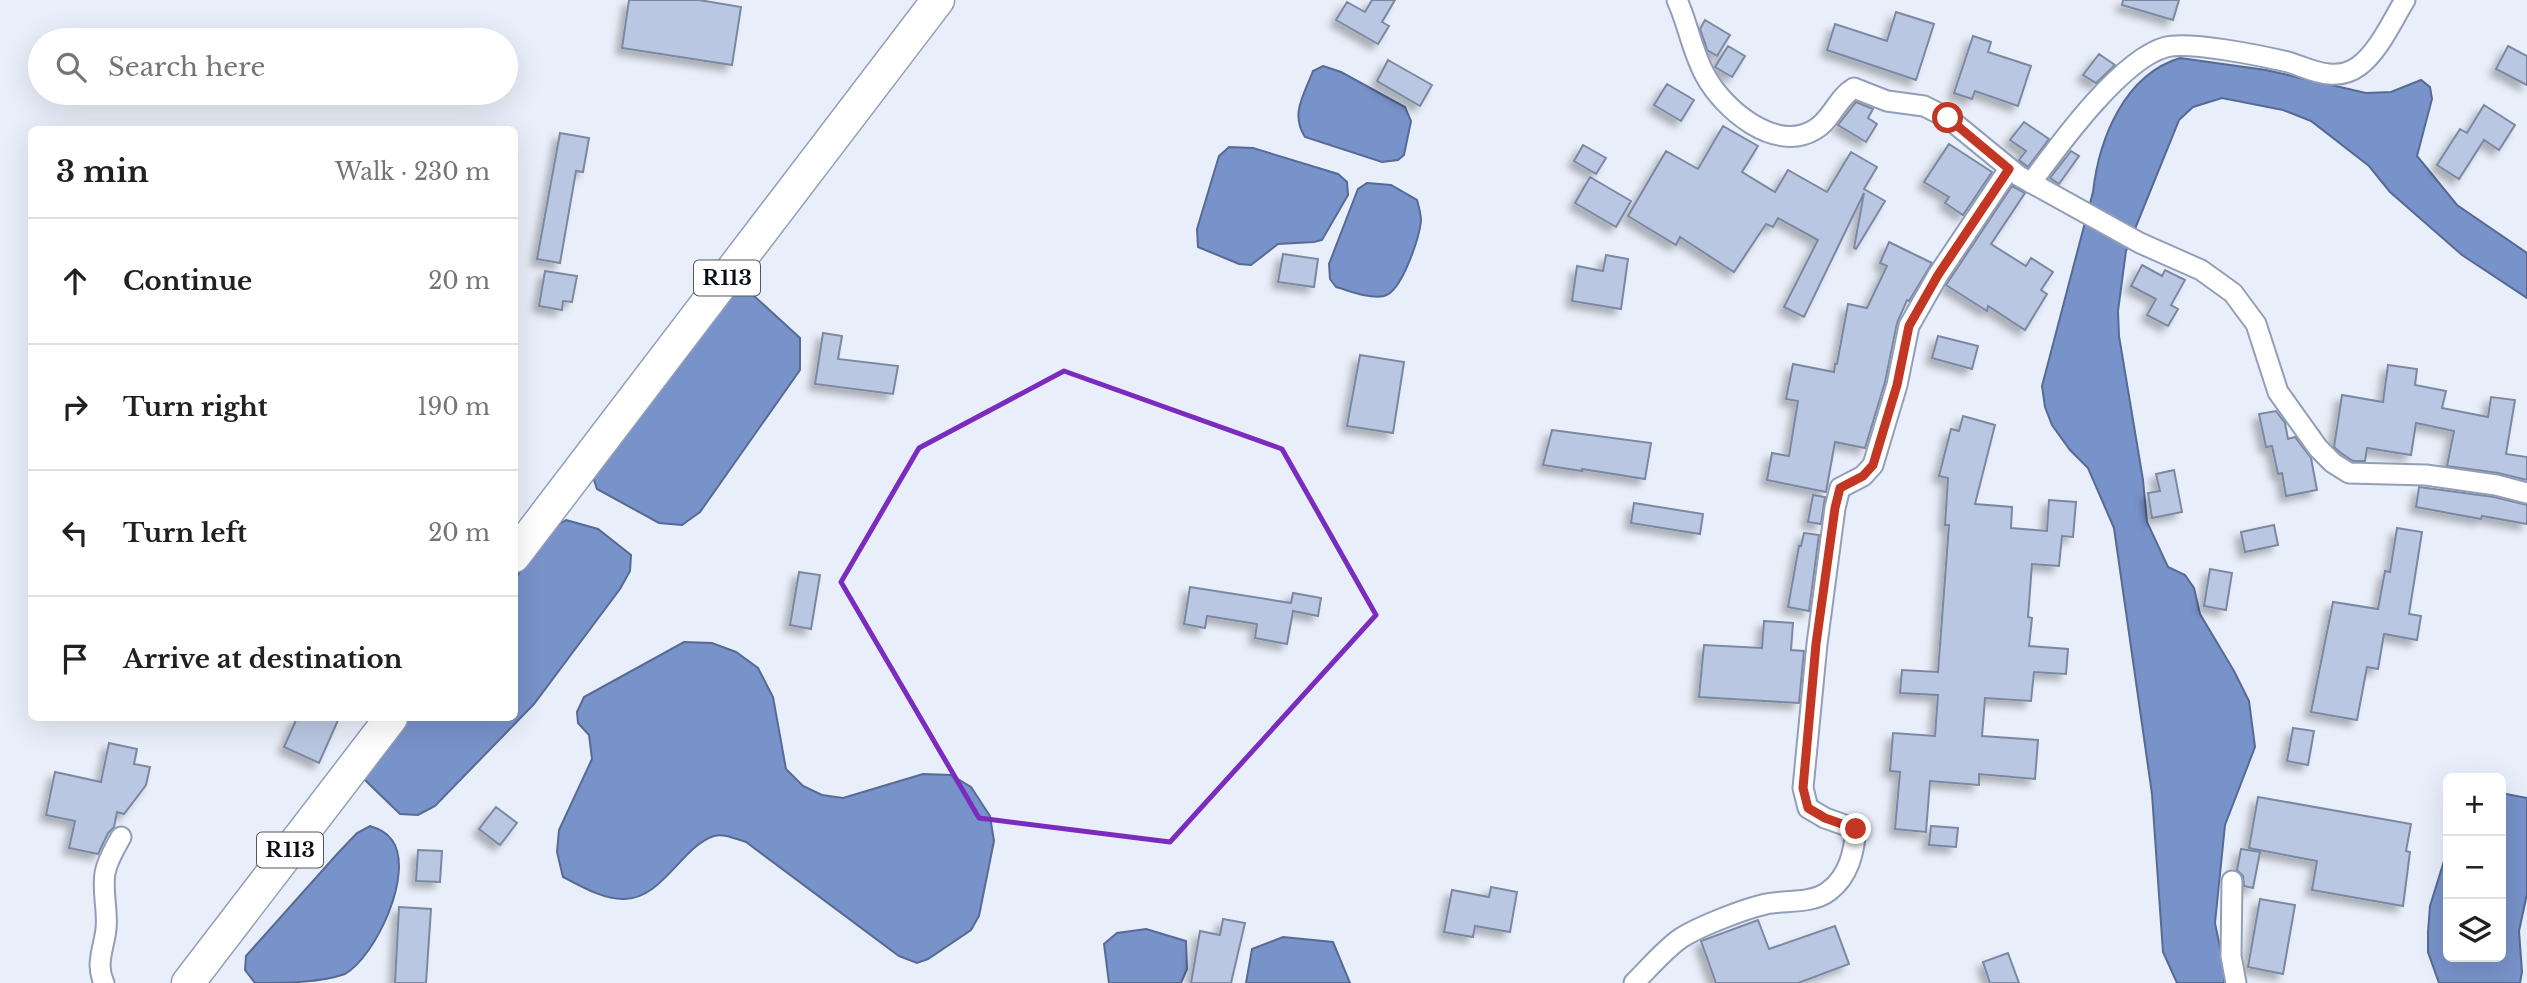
<!DOCTYPE html>
<html lang="en">
<head>
<meta charset="utf-8">
<style>
  body { margin:0; font-family:"Libre Baskerville",serif; background:#f6f6f6; color:#202124 }
  .controls { position:absolute; right:21px; bottom:21px; display:grid; overflow:hidden; border-radius:10px; box-shadow:0 7px 28px #0002 }
  .controls button { width:63px; height:63px; display:grid; place-items:center; padding:0; border:0; border-bottom:2px solid #e0e0e0; background:#fff; color:#202124; font:35px sans-serif }
  .stop { position:absolute; width:21px; height:21px; margin:-16px; border:5px solid #c23623; border-radius:50%; background:#fff }
  .stop.end { background:#c23623; border-color:#fff; box-shadow:0 2px 7px #0008 }
  .list { margin:0; padding:0; list-style:none }
  h2 { display:flex; justify-content:space-between; align-items:center; height:91px; margin:0; padding:0 28px; font-size:30px }
  h2 small { font-size:23px; font-weight:400; color:#757577 }
  .list li { display:grid; grid-template-columns:46px 1fr auto; gap:21px; align-items:center; box-sizing:border-box; height:126px; padding:0 28px; border-top:2px solid #e0e0e0 }
  .list b { display:block; font-size:26px; white-space:nowrap }
  .list em { font-size:23px; font-style:normal; color:#757577 }
  .icon { flex:none; width:38px; height:38px; fill:none; stroke:currentColor; stroke-width:2; stroke-linecap:round; stroke-linejoin:round }
  .map { position:relative; flex:none; width:2527px; height:983px; overflow:hidden }
  .search { position:absolute; background:#fff; box-shadow:0 7px 28px #0002; left:28px; top:28px; width:490px; height:77px; display:flex; align-items:center; gap:18px; box-sizing:border-box; padding:0 24px; border-radius:38px; color:#757577; font-size:26px }
  .panel { position:absolute; background:#fff; box-shadow:0 7px 28px #0002; left:28px; top:126px; width:490px; height:595px; border-radius:10px }
  .map>svg:first-child { display:block }
</style>
</head>
<body>
<div class="map">
<svg width="2527" height="983" viewBox="0 0 2527 983">
  <defs>
    <filter id="shadow"><feDropShadow dx="-6" dy="6" stdDeviation="3.5" flood-color="#0004"/></filter>
  </defs>
  <rect width="100%" height="100%" fill="#e9effa"/>
  <path fill="#7892ca" stroke="#576a94" stroke-width="2" d="M 2180,58 L 2266,70 L 2366,93 L 2391,92 L 2421,80 L 2430,87 L 2432,99 L 2417,156 L 2457,205 L 2527,253 L 2527,298 L 2462,255 L 2390,192 L 2369,166 L 2311,121 L 2283,110 L 2222,98 L 2193,107 L 2179,120 L 2126,251 L 2118,311 L 2119,336 L 2143,480 L 2147,522 L 2168,567 L 2185,575 L 2194,588 L 2200,614 L 2234,671 L 2249,701 L 2255,747 L 2225,825 L 2215,923 L 2225,972 L 2224,983 L 2177,983 L 2163,952 L 2152,794 L 2114,528 L 2088,468 L 2070,450 L 2052,425 L 2045,407 L 2042,386 L 2093,192 C 2099,139 2124,75 2180,58 Z
    M 1323,66 L 1341,72 L 1405,107 L 1411,121 L 1404,155 L 1398,160 L 1382,162 L 1305,137 C 1290,114 1304,95 1313,71 Z
    M 1229,147 L 1253,148 L 1338,174 L 1347,182 L 1348,195 L 1322,240 L 1314,242 L 1278,244 L 1251,265 L 1239,264 L 1198,247 L 1197,229 L 1219,156 Z
    M 1367,183 L 1391,185 L 1417,200 C 1419,207 1421,214 1421,221 C 1419,238 1402,292 1384,296 C 1369,299 1350,291 1336,287 L 1330,279 L 1329,264 L 1358,189 Z
    M 735,284 L 752,294 L 800,338 L 800,370 L 700,512 L 682,525 L 659,523 L 597,489 L 591,471 Z
    M 566,520 L 598,529 L 631,555 L 630,571 L 620,589 L 534,704 L 435,806 L 418,815 L 400,814 L 365,780 L 366,764 L 403,718 L 514,718 L 515,579 L 551,529 Z
    M 684,642 L 712,643 L 736,652 L 758,668 L 773,697 L 786,769 L 803,786 L 822,795 L 843,798 L 923,774 L 951,775 L 971,787 L 990,816 L 994,841 L 979,916 L 971,930 L 928,959 L 917,963 L 899,956 L 746,842 C 736,839 724,833 714,836 C 682,846 662,900 623,899 C 602,899 581,886 563,877 L 557,852 L 559,830 L 592,759 L 589,735 L 578,723 L 577,712 L 584,697 Z
    M 2501,793 L 2527,798 L 2527,894 L 2519,931 L 2522,972 L 2520,983 L 2439,983 L 2428,952 L 2428,932 L 2430,906 L 2444,861 L 2448,818 L 2448,957 L 2501,957 Z
    M 370,826 C 379,829 386,832 392,840 C 415,872 376,956 345,974 C 319,983 284,983 255,983 L 245,970 L 246,956 L 338,853 L 357,833 Z
    M 1146,929 L 1186,941 L 1187,969 L 1181,983 L 1109,983 L 1104,944 L 1117,933 Z
    M 1283,937 L 1333,942 L 1350,983 L 1246,983 L 1252,949 Z"/>
  <path fill="#bac7e2" stroke="#7b88a1" stroke-width="2" filter="url(#shadow)" d="M 629,0 L 699,0 L 741,7 L 732,65 L 622,48 Z
    M 1372,0 L 1395,0 L 1382,22 L 1389,26 L 1378,44 L 1336,20 L 1347,2 L 1365,12 Z
    M 2123,0 L 2179,0 L 2173,20 L 2122,5 Z
    M 1896,12 L 1934,24 L 1916,80 L 1827,50 L 1835,24 L 1887,41 Z
    M 1705,20 L 1730,35 L 1717,56 L 1707,50 L 1705,43 L 1700,29 Z
    M 1973,36 L 1991,42 L 1988,52 L 2031,66 L 2018,106 L 1975,91 L 1972,99 L 1954,93 Z
    M 1728,46 L 1745,56 L 1732,77 L 1715,67 Z
    M 2508,46 L 2527,56 L 2527,85 L 2496,69 Z
    M 2099,54 L 2115,65 L 2096,83 L 2083,75 Z
    M 1388,60 L 1432,85 L 1420,106 L 1377,81 Z
    M 1667,84 L 1694,100 L 1681,121 L 1654,105 Z
    M 1856,102 L 1873,109 L 1868,118 L 1877,124 L 1866,142 L 1838,125 Z
    M 2484,105 L 2515,125 L 2499,150 L 2484,140 L 2459,179 L 2437,165 L 2460,129 L 2467,133 Z
    M 2024,122 L 2049,139 L 2028,167 L 2019,160 L 2026,151 L 2010,140 Z
    M 1723,126 L 1758,146 L 1742,172 L 1775,192 L 1788,170 L 1827,192 L 1851,152 L 1877,167 L 1864,189 L 1885,201 L 1856,249 L 1854,248 L 1864,193 L 1804,317 L 1784,307 L 1818,240 L 1778,218 L 1773,227 L 1766,224 L 1734,272 L 1680,237 L 1676,245 L 1628,216 L 1666,151 L 1698,169 Z
    M 560,133 L 589,138 L 583,172 L 576,171 L 560,263 L 537,259 Z
    M 1949,144 L 1992,172 L 1963,215 L 1945,203 L 1949,197 L 1924,182 Z
    M 1583,145 L 1606,158 L 1596,174 L 1574,161 Z
    M 2071,151 L 2079,156 L 2059,184 L 2050,178 Z
    M 1590,177 L 1631,201 L 1616,227 L 1575,203 Z
    M 2012,186 L 2025,193 L 1991,244 L 2026,266 L 2031,258 L 2053,272 L 2041,290 L 2047,294 L 2025,330 L 1988,306 L 1987,311 L 1946,285 Z
    M 1889,242 L 1932,263 L 1909,301 L 1907,300 L 1897,323 L 1885,382 L 1865,448 L 1835,442 L 1826,492 L 1767,480 L 1772,453 L 1789,456 L 1798,401 L 1786,399 L 1793,364 L 1834,372 L 1835,364 L 1837,364 L 1848,304 L 1867,308 L 1887,266 L 1880,263 Z
    M 1283,254 L 1318,259 L 1314,287 L 1278,282 Z
    M 1606,255 L 1628,259 L 1621,309 L 1572,301 L 1577,266 L 1603,271 Z
    M 2142,265 L 2162,276 L 2165,270 L 2185,280 L 2171,305 L 2178,309 L 2168,326 L 2147,315 L 2156,299 L 2131,286 Z
    M 545,271 L 577,276 L 572,302 L 563,301 L 562,310 L 539,306 Z
    M 823,333 L 842,336 L 838,359 L 898,366 L 893,394 L 815,384 Z
    M 1938,336 L 1978,346 L 1972,369 L 1932,358 Z
    M 1360,355 L 1404,362 L 1393,433 L 1347,426 Z
    M 2388,365 L 2417,369 L 2415,385 L 2446,391 L 2442,408 L 2488,417 L 2491,397 L 2515,400 L 2506,454 L 2527,457 L 2527,480 L 2498,473 L 2447,466 L 2454,431 L 2416,423 L 2411,455 L 2367,448 L 2365,461 L 2353,461 L 2341,453 L 2334,447 L 2342,395 L 2383,402 Z
    M 2276,411 L 2285,423 L 2288,439 L 2295,437 L 2311,458 L 2317,490 L 2286,496 L 2282,473 L 2278,474 L 2272,446 L 2266,447 L 2259,414 Z
    M 1963,416 L 1995,425 L 1975,504 L 2012,507 L 2011,528 L 2047,531 L 2049,500 L 2076,502 L 2073,537 L 2062,536 L 2059,566 L 2032,564 L 2028,617 L 2032,618 L 2029,646 L 2068,649 L 2066,674 L 2034,672 L 2031,701 L 1985,698 L 1982,736 L 2038,740 L 2035,779 L 1979,774 L 1979,785 L 1930,781 L 1926,832 L 1895,829 L 1900,772 L 1890,771 L 1893,733 L 1935,736 L 1938,695 L 1900,693 L 1902,670 L 1938,672 L 1949,525 L 1945,525 L 1948,478 L 1939,476 L 1951,429 L 1959,431 Z
    M 1552,430 L 1651,443 L 1645,479 L 1582,469 L 1582,471 L 1543,465 Z
    M 2174,470 L 2182,512 L 2152,518 L 2148,493 L 2160,491 L 2156,474 Z
    M 2419,487 L 2494,497 L 2527,505 L 2527,524 L 2482,516 L 2481,519 L 2416,507 Z
    M 1813,495 L 1825,497 L 1821,524 L 1808,522 Z
    M 1634,503 L 1703,514 L 1700,534 L 1631,523 Z
    M 2274,525 L 2278,545 L 2245,552 L 2241,532 Z
    M 2397,528 L 2422,532 L 2409,614 L 2421,616 L 2417,640 L 2384,634 L 2378,669 L 2367,667 L 2357,720 L 2311,712 L 2333,602 L 2378,609 L 2385,571 L 2390,572 Z
    M 1804,533 L 1819,535 L 1809,611 L 1788,607 L 1799,546 L 1801,546 Z
    M 2210,569 L 2232,573 L 2226,610 L 2204,606 Z
    M 799,572 L 820,575 L 811,629 L 790,625 Z
    M 1190,587 L 1291,603 L 1293,593 L 1321,598 L 1318,616 L 1293,611 L 1287,644 L 1255,638 L 1257,624 L 1207,616 L 1205,628 L 1184,624 Z
    M 1764,621 L 1793,623 L 1791,650 L 1804,651 L 1799,703 L 1699,697 L 1704,645 L 1762,648 Z
    M 297,718 L 339,718 L 319,763 L 284,747 Z
    M 2293,728 L 2314,731 L 2308,765 L 2287,761 Z
    M 109,743 L 137,749 L 134,764 L 150,767 L 146,785 L 124,814 L 117,812 L 114,827 L 108,833 L 98,854 L 69,848 L 75,821 L 46,815 L 55,772 L 101,782 Z
    M 2258,797 L 2411,824 L 2406,851 L 2410,852 L 2403,906 L 2312,890 L 2317,861 L 2249,848 Z
    M 496,807 L 517,823 L 500,845 L 479,829 Z
    M 1931,826 L 1958,828 L 1956,847 L 1929,845 Z
    M 2241,849 L 2260,852 L 2253,888 L 2244,886 L 2243,876 L 2237,870 Z
    M 418,850 L 442,851 L 440,882 L 416,881 Z
    M 1491,887 L 1517,892 L 1510,932 L 1475,926 L 1473,937 L 1444,932 L 1452,890 L 1489,897 Z
    M 2260,899 L 2295,905 L 2283,974 L 2248,967 Z
    M 399,907 L 431,909 L 426,983 L 395,983 Z
    M 1223,919 L 1245,923 L 1231,983 L 1191,983 L 1200,931 L 1220,935 Z
    M 1758,920 L 1769,949 L 1835,926 L 1849,964 L 1798,983 L 1716,983 L 1701,941 Z
    M 2008,953 L 2019,983 L 1990,983 L 1983,962 Z"/>
  <g fill="none" stroke-linecap="round" stroke-linejoin="round">
    <g stroke="#929eb8" stroke-width="23">
      <path id="minor" d="M 1677,0 C 1688,24 1692,51 1705,75 C 1723,109 1775,153 1814,130 C 1831,121 1837,98 1854,88 L 1887,101 L 1924,106 L 1948,118 L 2019,176 L 2140,243 L 2201,270 L 2233,293 L 2256,324 L 2278,392 L 2318,448 L 2333,463 L 2349,473 L 2426,475 L 2496,485 L 2527,493
        M 2031,183 C 2059,145 2121,59 2166,47 C 2190,41 2262,56 2288,62 C 2301,66 2315,73 2329,74 C 2340,75 2351,72 2359,66 C 2379,51 2392,21 2405,0
        M 2232,881 L 2231,956 L 2236,983
        M 104,983 C 95,964 104,948 106,929 C 108,910 102,892 105,873 C 107,861 115,848 121,837
        M 1634,983 C 1649,968 1664,950 1681,938 C 1700,926 1744,909 1766,904 C 1786,900 1812,904 1829,891 C 1849,876 1854,852 1856,829 L 1825,818 L 1808,808 L 1803,788 L 1817,644 L 1835,508 L 1840,488 L 1863,476 L 1873,465 L 1897,385 L 1909,326 L 1938,275 L 2009,169"/>
    </g>
    <g stroke="#929eb8" stroke-width="35">
      <path id="primary" d="M 514,556 L 938,0
        M 188,983 L 391,718"/>
    </g>
    <use href="#minor" stroke="#fff" stroke-width="19"/>
    <use href="#primary" stroke="#fff" stroke-width="32"/>
  </g>
  <g fill="none" stroke-linecap="round" stroke-linejoin="round">
    <path stroke="#c23623" stroke-width="9" d="M 1856,829 L 1825,818 L 1808,808 L 1803,788 L 1816,644 L 1835,508 L 1840,488 L 1863,476 L 1873,465 L 1897,385 L 1909,326 L 1938,275 L 2009,169 L 1948,118"/>
  </g>
  <path fill="none" stroke="#7b2cbf" stroke-width="5" stroke-linejoin="round" d="M 1064,371 L 1282,449 L 1376,615 L 1170,842 L 979,818 L 841,582 L 919,448 Z"/>
  <g text-anchor="middle" dominant-baseline="central" stroke-width="5" stroke-linejoin="round" paint-order="stroke">
    <g fill="#fff" stroke="#54565d" stroke-width="2">
      <rect x="694" y="260.5" width="66" height="35" rx="5"/>
      <rect x="257" y="832.5" width="66" height="35" rx="5"/>
    </g>
    <g font-size="21" font-weight="bold" fill="#0a0e17">
      <text x="727" y="278">R113</text>
      <text x="290" y="850">R113</text>
    </g>
  </g>
</svg>
<div class="controls">
<button>+</button>
<button>−</button>
<button><svg class="icon" aria-label="layers" viewBox="0 0 24 24"><path d="M12 4l9 5-9 5-9-5zM3 14l9 5 9-5"/></svg></button>
</div>
<div class="stop" style="left:1948px;top:118px"></div>
<div class="stop end" style="left:1856px;top:829px"></div>
<div class="search"><svg class="icon" aria-label="search" viewBox="0 0 24 24"><circle cx="10" cy="10" r="6"/><path d="M15 15l6 6"/></svg>Search here</div>
<section class="panel">
<h2>3 min<small>Walk · 230 m</small></h2>
<ul class="list">
<li><svg class="icon" aria-label="ahead" viewBox="0 0 24 24"><path d="M12 20V5M6 11l6-6 6 6"/></svg><div><b>Continue</b></div><em>20 m</em></li>
<li><svg class="icon" aria-label="right" viewBox="0 0 24 24"><path d="M7 20v-9h11M14 6l5 5-5 5"/></svg><div><b>Turn right</b></div><em>190 m</em></li>
<li><svg class="icon" aria-label="left" viewBox="0 0 24 24"><path d="M17 20v-9H6M10 6l-5 5 5 5"/></svg><div><b>Turn left</b></div><em>20 m</em></li>
<li><svg class="icon" aria-label="arrive" viewBox="0 0 24 24"><path d="M6 21V4h12l-3 4 3 4H6"/></svg><div><b>Arrive at destination</b></div></li>
</ul>
</section>
</div>
</body>
</html>
